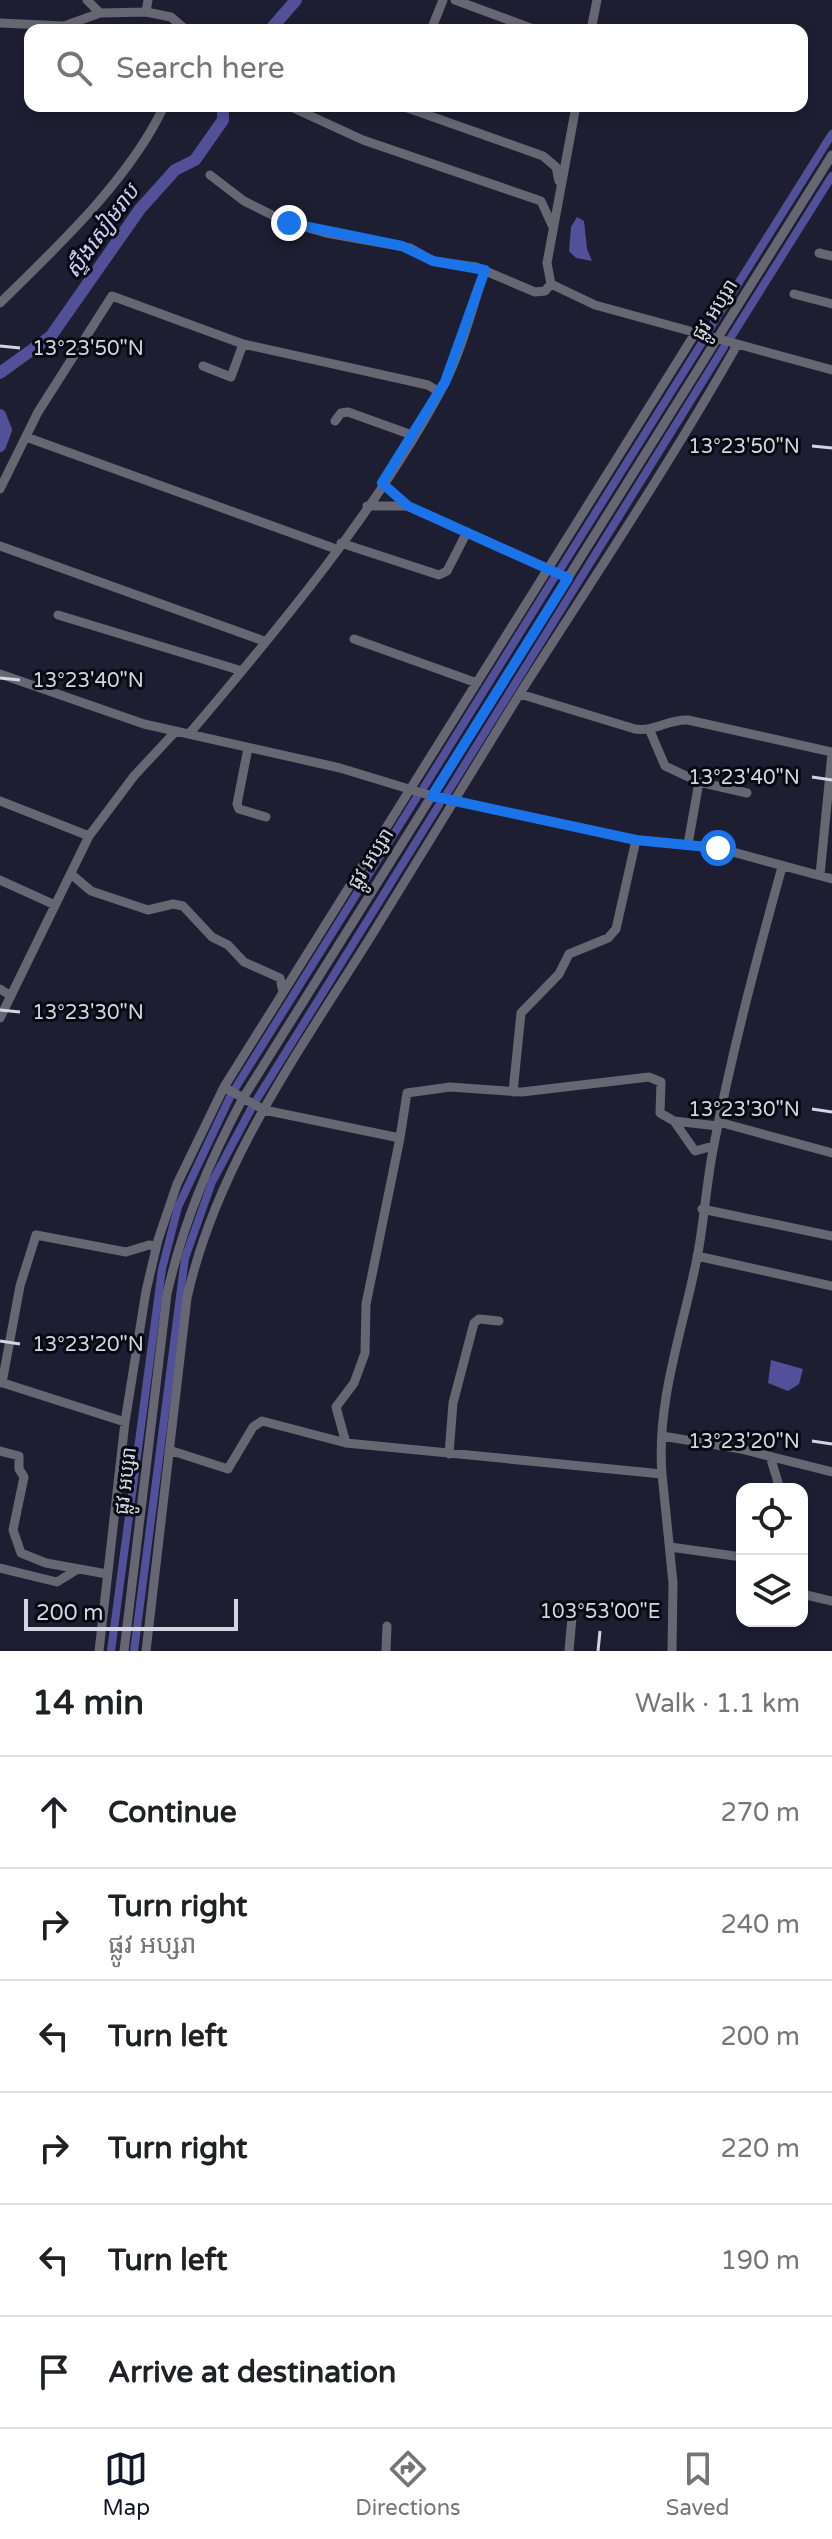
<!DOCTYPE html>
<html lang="en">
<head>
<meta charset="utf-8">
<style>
  body { margin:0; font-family:"Varela Round","Noto Sans Khmer",sans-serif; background:#f2f2f2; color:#202124 }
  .controls { position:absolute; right:24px; bottom:24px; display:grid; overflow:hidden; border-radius:16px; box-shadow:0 4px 12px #0003 }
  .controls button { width:72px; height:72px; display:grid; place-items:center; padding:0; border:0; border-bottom:2px solid #e0e0e0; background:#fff; color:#202124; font:40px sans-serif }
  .scale { position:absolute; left:24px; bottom:20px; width:214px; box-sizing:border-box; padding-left:8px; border:4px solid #d4d5e3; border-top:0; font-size:22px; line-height:28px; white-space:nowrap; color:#d4d5e3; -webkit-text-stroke:6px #090912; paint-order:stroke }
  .stop { position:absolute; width:24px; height:24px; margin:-18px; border:6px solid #1a73e8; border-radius:50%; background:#fff }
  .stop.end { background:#1a73e8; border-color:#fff; box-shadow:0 2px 8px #0008 }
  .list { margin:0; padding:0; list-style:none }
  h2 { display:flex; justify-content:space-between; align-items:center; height:104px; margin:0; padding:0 32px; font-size:34px }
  h2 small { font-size:26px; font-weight:400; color:#757577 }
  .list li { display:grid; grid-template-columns:52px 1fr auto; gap:24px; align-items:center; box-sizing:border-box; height:112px; padding:0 32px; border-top:2px solid #e0e0e0 }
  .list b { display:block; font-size:30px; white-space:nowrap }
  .list p { margin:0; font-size:26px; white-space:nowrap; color:#757577 }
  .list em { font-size:26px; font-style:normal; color:#757577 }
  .icon { flex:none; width:44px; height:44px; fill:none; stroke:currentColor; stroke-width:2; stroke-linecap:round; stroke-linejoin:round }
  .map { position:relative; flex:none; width:832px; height:1651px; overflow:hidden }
  .search { position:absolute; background:#fff; box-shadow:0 4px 12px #0003; left:24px; right:24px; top:24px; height:88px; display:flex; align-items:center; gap:20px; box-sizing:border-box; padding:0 28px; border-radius:16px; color:#757577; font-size:30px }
  .sheet { height:776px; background:#fff }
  nav { display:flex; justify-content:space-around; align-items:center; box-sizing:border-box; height:112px; border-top:2px solid #e0e0e0; background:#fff; font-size:22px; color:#757577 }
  nav a { display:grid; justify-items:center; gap:4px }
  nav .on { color:#111827 }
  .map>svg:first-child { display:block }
</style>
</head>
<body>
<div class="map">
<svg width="832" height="1651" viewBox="0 0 832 1651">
  <rect width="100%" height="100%" fill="#1e1e33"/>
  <path fill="#525099" d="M 577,217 L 584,221 L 587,249 L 592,261 L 576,258 L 569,251 L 571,227 Z
    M 771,1360 L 803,1369 L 799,1384 L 788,1391 L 768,1383 Z"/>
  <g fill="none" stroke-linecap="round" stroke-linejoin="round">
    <path stroke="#525099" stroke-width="8" d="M 709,330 L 832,134
      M 731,337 L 832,176
      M 561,568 L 703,341
      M 424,787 L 554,578
      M 446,795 L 724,347
      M 236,1087 L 417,797
      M 257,1099 L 439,805
      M 111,1651 L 162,1269 L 178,1207 L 230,1097
      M 134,1651 L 185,1258 L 212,1182 L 251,1109"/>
    <path stroke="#525099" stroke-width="12" d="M 270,30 L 296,0
      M 0,373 L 51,336 L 140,209 L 175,170 L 195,160 L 223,120 L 223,106
      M 0,415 L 6,430 L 0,446"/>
    <path stroke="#666772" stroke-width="9" d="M 87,0 L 100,13 L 146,12
      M 148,0 L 146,12 L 171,17 L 186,30
      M 455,0 L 536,30
      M 0,23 L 64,26 L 100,13
      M 431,30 L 443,0
      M 591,30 L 597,0
      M 289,106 L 363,140 L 541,201 L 552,225
      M 402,106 L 543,156 L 556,167 L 559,181
      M 576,106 L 547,263 L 551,284 L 595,305 L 832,370
      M 210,175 L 244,201 L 284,221 L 326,233 L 410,248 L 433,261 L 476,267 L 535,292 L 545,291 L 551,284
      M 819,253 L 832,256
      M 794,294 L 832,304
      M 0,303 C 57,247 130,179 164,106
      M 203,366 L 231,377 L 243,344
      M 335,421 L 341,413 L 348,412 L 412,435
      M 26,437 L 336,549
      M 382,483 L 408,506 L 568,578
      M 0,489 L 38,412 L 112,296 L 243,344 L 428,385 L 439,392
      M 367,506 L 408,506
      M 341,543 L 439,575 L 447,571 L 467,532
      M 0,546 L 264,641
      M 58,615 L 242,671
      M 354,639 L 477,683
      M 0,674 L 144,724 L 340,768 L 432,796 L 636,840 L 718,848 L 832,879
      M 520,694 L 635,729 C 655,732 668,719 688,720 L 832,752
      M 650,731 L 665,766 L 699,782
      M 189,734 C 279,628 379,508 444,385 C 462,350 472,308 485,270
      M 248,748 L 237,804 L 239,809 L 266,817
      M 0,801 L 89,836
      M 688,844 L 699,782 L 747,793
      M 71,874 L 91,891 L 148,910 L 173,904 L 183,906 L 212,937 L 228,945 L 244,962 L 280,978 L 283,992
      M 820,875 L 832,753
      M 0,880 L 55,905
      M 0,989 L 11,996
      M 0,1018 L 89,836 L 134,776 L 175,732
      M 224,1087 L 264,1110 L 400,1138 L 407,1093 L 450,1087 L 522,1092 L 649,1077 L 661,1082 L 660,1113 L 674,1121 L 695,1151 L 713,1146
      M 513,1092 L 521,1013 L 559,974 L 569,954 L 608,938 L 616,929 L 636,840
      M 674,1121 L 718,1126
      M 719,1122 L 832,1153
      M 702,1209 L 832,1236
      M 697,1256 L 832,1286
      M 0,1382 L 125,1422
      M 2,1383 L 20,1286 L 36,1235 L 126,1252 L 149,1245 L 156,1246
      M 662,1436 L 741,1449 L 832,1472
      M 346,1443 L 336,1407 L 354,1383 L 365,1353 L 366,1304 L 400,1138
      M 169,1450 L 228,1469 L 253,1427 L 262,1421 L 346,1443 L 662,1474 C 656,1402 683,1329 697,1258 C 704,1223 706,1186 713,1150 C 731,1055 756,961 782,867
      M 0,1451 L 19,1456 L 19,1469 L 24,1477 L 13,1530 L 21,1553 L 46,1563 L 107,1574
      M 449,1454 L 453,1403 L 474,1323 L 479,1319 L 499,1321
      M 770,1456 L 780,1489
      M 662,1474 L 673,1583 L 672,1651
      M 670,1547 L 742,1557
      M 0,1568 L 57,1582 L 78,1569
      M 802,1594 L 832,1601
      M 558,1607 L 572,1617 L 569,1651
      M 99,1651 L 125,1422 L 146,1291 L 158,1240 L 177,1184 L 224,1087 L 696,332
      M 124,1651 L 167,1294 C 183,1223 209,1162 243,1098 L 832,155
      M 146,1651 L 187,1298 C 217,1163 301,1049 373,933 C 422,854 470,774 519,695 C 593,579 669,465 737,345
      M 386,1651 L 387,1626"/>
  </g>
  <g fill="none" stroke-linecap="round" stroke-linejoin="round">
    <path stroke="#1a73e8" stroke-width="10" d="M 289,223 L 402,246 L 433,261 L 485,270 L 445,382 L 382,483 L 408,506 L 568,578 L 432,796 L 636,840 L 718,848"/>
  </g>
  <path fill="none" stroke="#d4d5e3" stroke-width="3" d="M 0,346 L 20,348M 812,446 L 832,448M 0,678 L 20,680M 812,777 L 832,780M 0,1010 L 20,1012M 812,1109 L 832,1112M 0,1341 L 20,1344M 812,1441 L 832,1444M 598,1651 L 600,1631"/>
  <g text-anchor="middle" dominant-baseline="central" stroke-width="6" stroke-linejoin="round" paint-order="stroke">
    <g font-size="20" fill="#d4d5e3" stroke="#090912">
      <text transform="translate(715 310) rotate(-58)">ផ្លូវ អប្សរា</text>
      <text transform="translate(371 859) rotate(-58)">ផ្លូវ អប្សរា</text>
      <text transform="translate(126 1481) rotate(-83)">ផ្លូវ អប្សរា</text>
    </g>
    <g font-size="22" font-style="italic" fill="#c9ccf6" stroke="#090912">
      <text transform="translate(102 231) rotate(-54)">ស្ទឹងសៀមរាប</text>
    </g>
  </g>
  <g font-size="20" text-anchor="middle" fill="#d4d5e3" stroke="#090912" stroke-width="6" stroke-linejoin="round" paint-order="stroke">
    <text x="88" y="355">13°23'50"N</text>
    <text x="744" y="453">13°23'50"N</text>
    <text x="88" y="687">13°23'40"N</text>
    <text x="744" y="784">13°23'40"N</text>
    <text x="88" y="1019">13°23'30"N</text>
    <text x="744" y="1116">13°23'30"N</text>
    <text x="88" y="1351">13°23'20"N</text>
    <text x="744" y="1448">13°23'20"N</text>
    <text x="600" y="1618">103°53'00"E</text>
  </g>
</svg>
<div class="controls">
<button><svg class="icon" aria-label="locate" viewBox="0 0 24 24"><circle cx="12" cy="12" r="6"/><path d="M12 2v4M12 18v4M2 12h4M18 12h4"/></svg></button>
<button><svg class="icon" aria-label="layers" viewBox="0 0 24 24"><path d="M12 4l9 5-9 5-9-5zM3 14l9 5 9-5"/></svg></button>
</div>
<div class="scale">200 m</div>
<div class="stop" style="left:718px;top:848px"></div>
<div class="stop end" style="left:289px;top:223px"></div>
<div class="search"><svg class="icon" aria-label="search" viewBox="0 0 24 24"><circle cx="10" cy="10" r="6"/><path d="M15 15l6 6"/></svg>Search here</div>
</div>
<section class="sheet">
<h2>14 min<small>Walk · 1.1 km</small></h2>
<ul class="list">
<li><svg class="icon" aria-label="ahead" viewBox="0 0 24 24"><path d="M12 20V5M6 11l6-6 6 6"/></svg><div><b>Continue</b></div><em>270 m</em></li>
<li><svg class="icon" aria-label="right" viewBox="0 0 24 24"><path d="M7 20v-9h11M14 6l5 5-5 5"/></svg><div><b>Turn right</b><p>ផ្លូវ អប្សរា</p></div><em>240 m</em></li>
<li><svg class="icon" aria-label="left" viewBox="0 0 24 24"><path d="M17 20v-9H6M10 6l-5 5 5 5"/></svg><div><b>Turn left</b></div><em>200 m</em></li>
<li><svg class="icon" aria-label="right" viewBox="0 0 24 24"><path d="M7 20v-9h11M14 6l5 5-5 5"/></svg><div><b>Turn right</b></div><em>220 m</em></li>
<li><svg class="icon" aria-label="left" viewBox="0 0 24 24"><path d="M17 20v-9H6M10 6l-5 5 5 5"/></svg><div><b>Turn left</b></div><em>190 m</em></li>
<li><svg class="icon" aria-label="arrive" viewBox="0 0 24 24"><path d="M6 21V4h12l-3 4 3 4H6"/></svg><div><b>Arrive at destination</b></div></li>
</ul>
</section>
<nav>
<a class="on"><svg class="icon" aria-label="map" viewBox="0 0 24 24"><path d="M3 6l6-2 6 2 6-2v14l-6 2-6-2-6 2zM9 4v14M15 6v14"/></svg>Map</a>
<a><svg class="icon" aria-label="directions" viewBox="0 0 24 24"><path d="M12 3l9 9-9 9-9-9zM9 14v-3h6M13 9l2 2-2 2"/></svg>Directions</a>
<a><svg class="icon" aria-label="saved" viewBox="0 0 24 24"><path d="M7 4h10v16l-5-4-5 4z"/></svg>Saved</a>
</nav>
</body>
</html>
